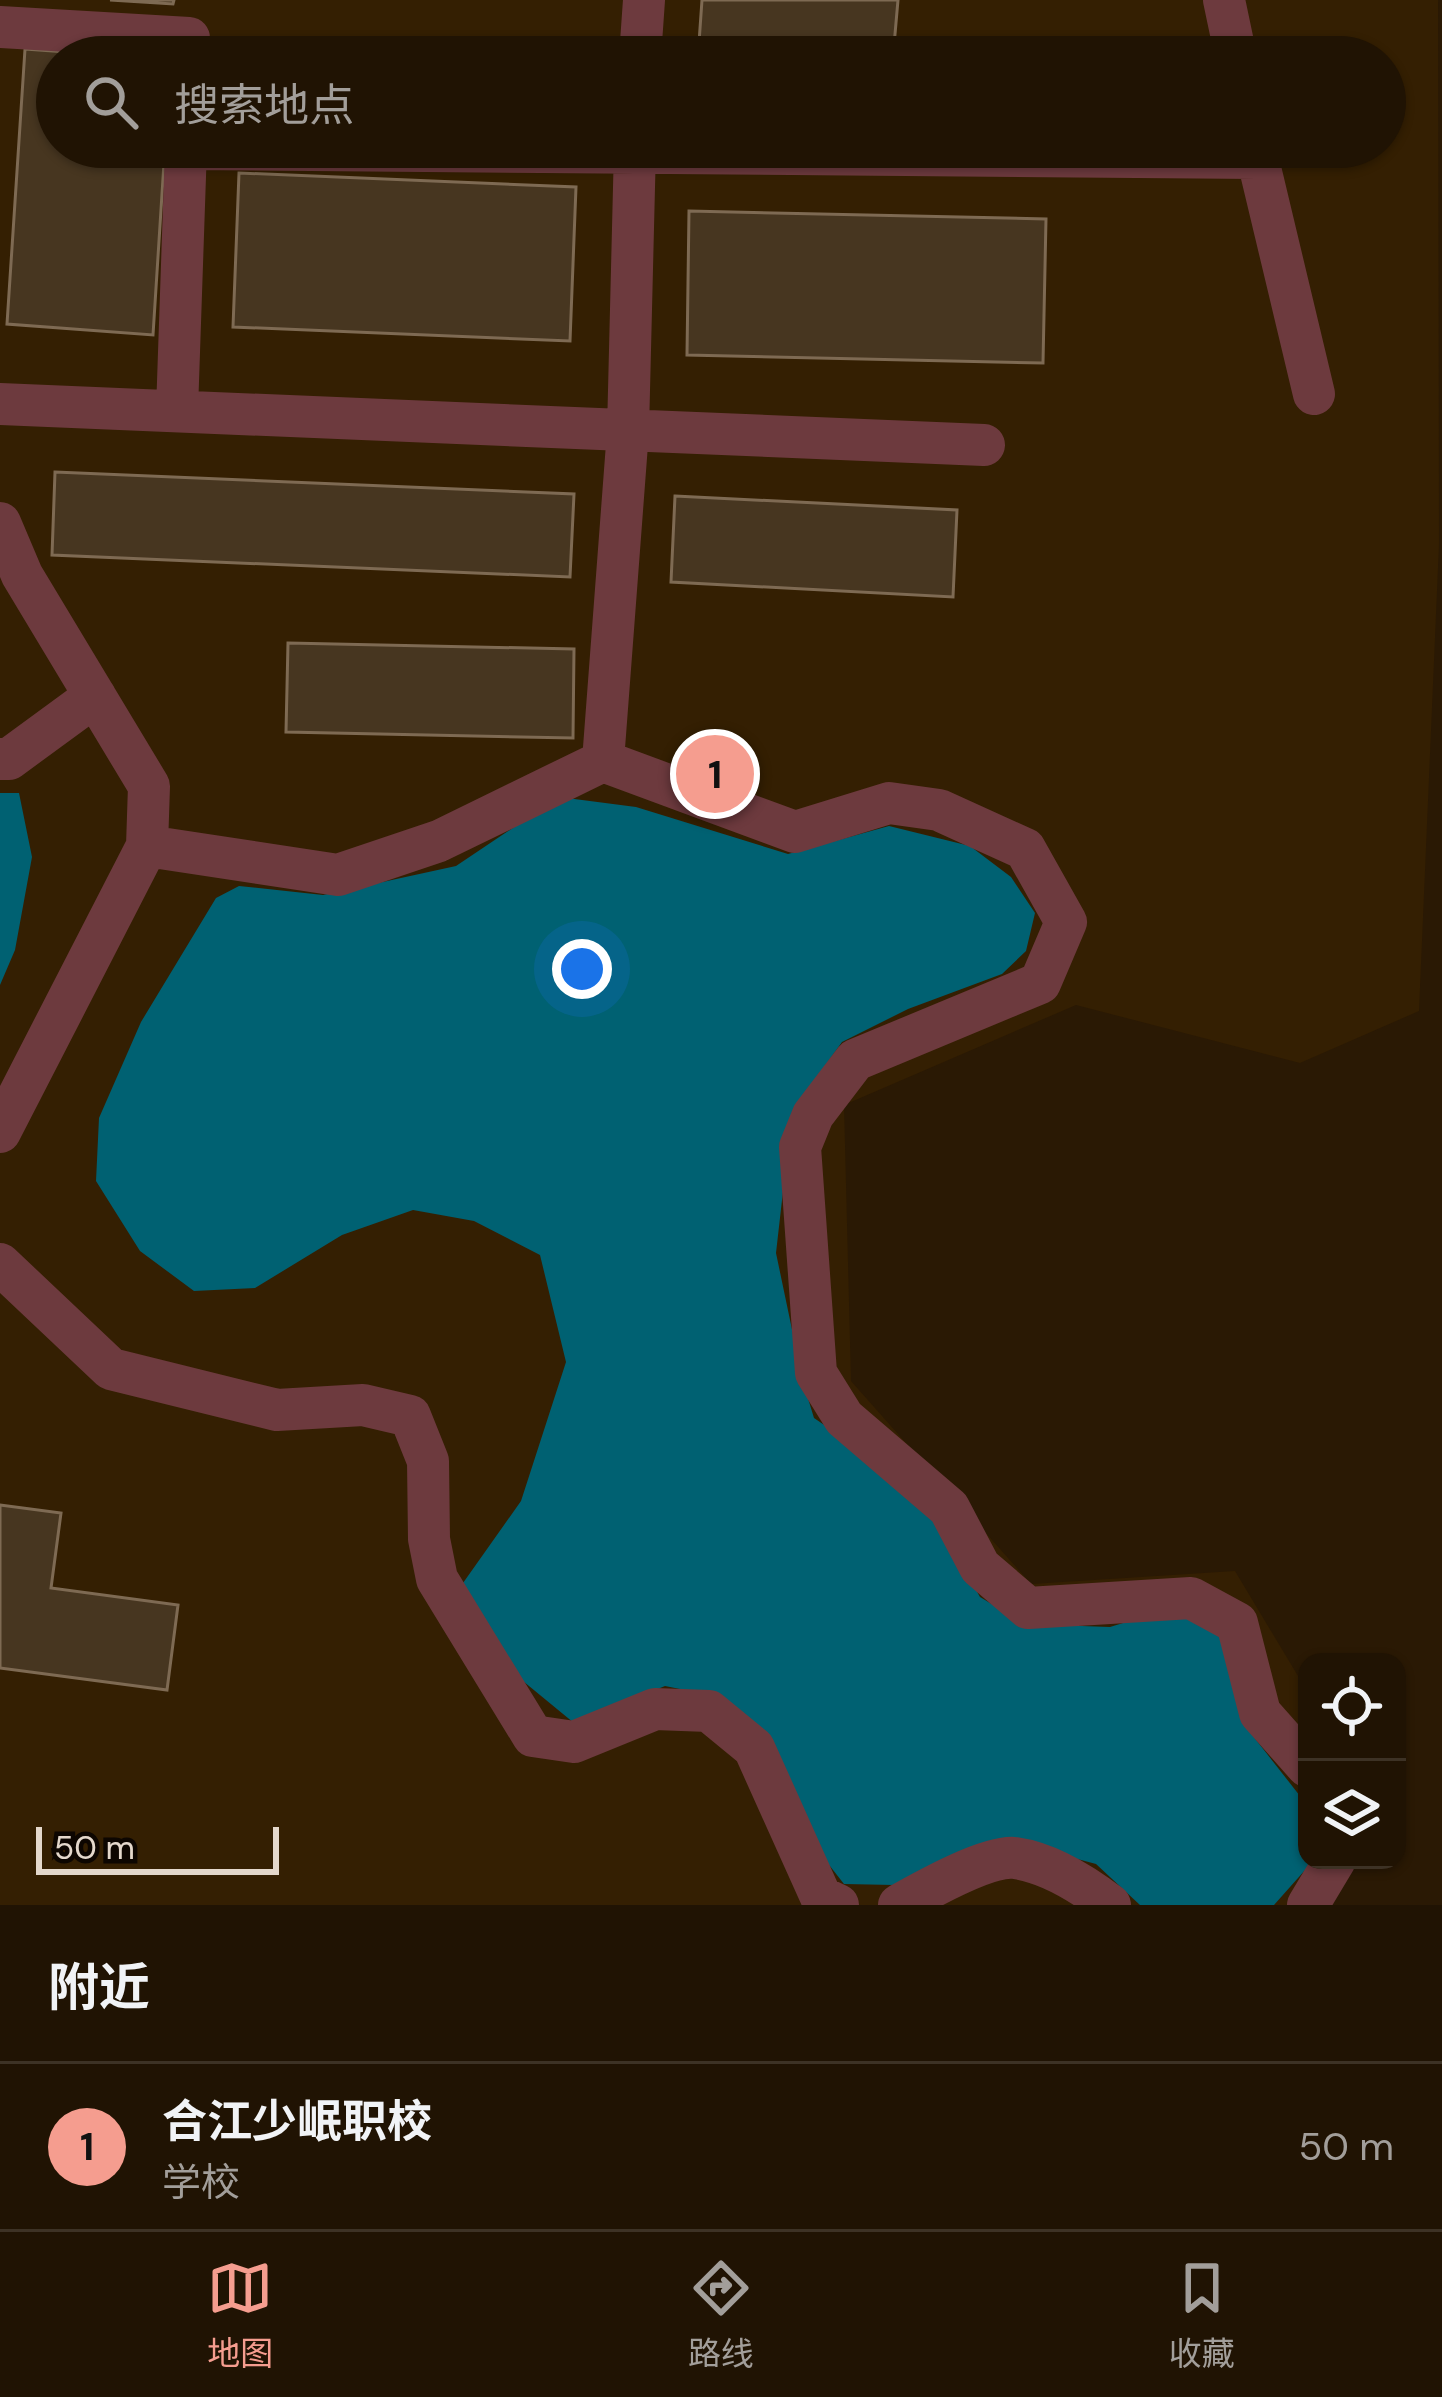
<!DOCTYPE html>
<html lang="zh">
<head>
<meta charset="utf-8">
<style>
  body { margin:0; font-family:"DM Sans","Noto Sans SC",sans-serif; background:#2d2012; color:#f1f3f6 }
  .controls { position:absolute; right:36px; bottom:36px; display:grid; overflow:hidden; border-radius:24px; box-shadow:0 3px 9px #0004 }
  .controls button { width:108px; height:108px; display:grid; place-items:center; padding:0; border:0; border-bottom:3px solid #3d3225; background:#201303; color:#f1f3f6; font:60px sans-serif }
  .scale { position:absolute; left:36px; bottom:30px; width:243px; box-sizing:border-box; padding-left:12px; border:6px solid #e4d8cc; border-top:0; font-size:33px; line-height:42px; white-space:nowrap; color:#e4d8cc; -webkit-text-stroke:9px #0d0601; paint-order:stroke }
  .you { position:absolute; left:582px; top:969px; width:42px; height:42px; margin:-30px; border:9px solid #fff; border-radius:50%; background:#1a73e8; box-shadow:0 0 0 18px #1a73e833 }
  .badge { display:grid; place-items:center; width:78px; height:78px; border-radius:50%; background:#f59d8f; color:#111; font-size:39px; font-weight:700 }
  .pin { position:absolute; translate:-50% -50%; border:6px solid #fff; box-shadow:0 3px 12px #0006 }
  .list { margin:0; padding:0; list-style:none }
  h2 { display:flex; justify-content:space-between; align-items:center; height:156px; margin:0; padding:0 48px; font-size:51px }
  h2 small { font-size:39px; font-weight:400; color:#a29e9a }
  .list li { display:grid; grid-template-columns:78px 1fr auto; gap:36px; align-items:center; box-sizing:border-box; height:168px; padding:0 48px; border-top:3px solid #3d3225 }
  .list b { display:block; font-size:45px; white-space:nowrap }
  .list p { margin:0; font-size:39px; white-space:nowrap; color:#a29e9a }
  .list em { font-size:39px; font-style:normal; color:#a29e9a }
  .icon { flex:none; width:66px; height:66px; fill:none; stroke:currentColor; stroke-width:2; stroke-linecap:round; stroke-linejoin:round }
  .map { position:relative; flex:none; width:1442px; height:1905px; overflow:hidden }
  .search { position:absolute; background:#201303; box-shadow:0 3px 9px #0004; left:36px; right:36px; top:36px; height:132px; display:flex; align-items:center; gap:30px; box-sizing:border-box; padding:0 42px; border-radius:66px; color:#a29e9a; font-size:45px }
  .sheet { height:324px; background:#201303 }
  nav { display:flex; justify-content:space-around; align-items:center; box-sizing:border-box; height:168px; border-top:3px solid #3d3225; background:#201303; font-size:33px; color:#a29e9a }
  nav a { display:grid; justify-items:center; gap:6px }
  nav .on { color:#f59d8f }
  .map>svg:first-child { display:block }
</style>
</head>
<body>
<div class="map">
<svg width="1442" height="1905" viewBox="0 0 1442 1905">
  <rect width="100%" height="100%" fill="#2a1904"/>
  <path fill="#341f02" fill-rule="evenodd" d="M 0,0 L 1438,0 L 1439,544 L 1419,1011 L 1300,1063 L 1076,1005 L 844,1105 L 851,1381 L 1031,1584 L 1235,1571 L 1307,1691 L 1307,1860 L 1360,1860 L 1328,1905 L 0,1905 ZM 57,57 L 1385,57 L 1385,147 L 57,147 Z"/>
  <path fill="#006172" d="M 0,793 L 19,793 L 32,857 L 15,950 L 0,985 Z
    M 559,797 L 636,807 L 788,854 L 889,826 L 970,846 L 1011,877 L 1035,913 L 1026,951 L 1002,974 L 908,1009 L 842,1042 L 792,1112 L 776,1253 L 803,1382 L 814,1418 L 920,1490 L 980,1597 L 1025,1624 L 1110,1627 L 1172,1608 L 1216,1619 L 1253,1736 L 1300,1796 L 1307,1800 L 1307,1860 L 1314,1860 L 1274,1905 L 1140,1905 L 1096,1864 L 1018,1843 L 894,1885 L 844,1884 L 815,1847 L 725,1698 L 665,1686 L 574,1723 L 507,1668 L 463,1583 L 521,1501 L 566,1362 L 540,1255 L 474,1221 L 413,1210 L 342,1235 L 255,1288 L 194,1291 L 140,1251 L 96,1181 L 99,1118 L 141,1022 L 216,898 L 239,886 L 323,895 L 456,866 Z"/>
  <path fill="#473620" stroke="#7e6a53" stroke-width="3" d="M 110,0 L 174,0 L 173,4 Z
    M 702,0 L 898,0 L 893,57 L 698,57 Z
    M 25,49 L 136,57 L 57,57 L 57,147 L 165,147 L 153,335 L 7,324 Z
    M 239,173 L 576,187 L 570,341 L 233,327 Z
    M 689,211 L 1046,219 L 1043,363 L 687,355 Z
    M 55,472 L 574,494 L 570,577 L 52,555 Z
    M 675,496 L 957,510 L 953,597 L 671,582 Z
    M 288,643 L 574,649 L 573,738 L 286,732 Z
    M 0,1505 L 61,1513 L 51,1588 L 178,1605 L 167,1690 L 0,1668 Z"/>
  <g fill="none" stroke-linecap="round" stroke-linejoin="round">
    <path stroke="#6d3a3e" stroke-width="42" d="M 1224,0 L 1236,57
      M 0,27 L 189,38
      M 640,57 L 644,0
      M 1255,147 L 1314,394
      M 186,149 L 1257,158
      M 0,404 L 984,445
      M 177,411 L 186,147
      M 0,523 L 22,575 L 149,786 L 147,846 L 0,1132
      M 0,759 L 9,759 L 95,696
      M 603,761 L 628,431 L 635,147
      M 147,846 L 338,875 L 439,841 L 603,761 L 795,832 L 889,803 L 939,810 L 1025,849 L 1066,922 L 1040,983 L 855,1060 L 813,1115 L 800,1147 L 816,1373 L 844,1418 L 949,1508 L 980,1567 L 1028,1608 L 1191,1598 L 1237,1623 L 1260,1713 L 1307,1766
      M 0,1264 L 111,1369 L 277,1410 L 363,1405 L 410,1416 L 428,1461 L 429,1539 L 437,1579 L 533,1736 L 574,1742 L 655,1709 L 709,1711 L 754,1748 L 821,1897 L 838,1905
      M 899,1905 C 924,1891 988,1855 1015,1858 C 1050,1863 1084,1885 1110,1905
      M 1308,1905 L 1335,1860"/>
  </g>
</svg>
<div class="controls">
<button><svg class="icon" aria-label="locate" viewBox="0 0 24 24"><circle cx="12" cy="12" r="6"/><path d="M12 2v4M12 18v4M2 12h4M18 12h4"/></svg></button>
<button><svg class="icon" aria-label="layers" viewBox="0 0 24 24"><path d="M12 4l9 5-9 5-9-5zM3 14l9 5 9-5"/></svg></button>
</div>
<div class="scale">50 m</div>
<div class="you"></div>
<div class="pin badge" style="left:715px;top:774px">1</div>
<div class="search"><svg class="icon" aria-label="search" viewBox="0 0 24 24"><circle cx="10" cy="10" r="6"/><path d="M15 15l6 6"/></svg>搜索地点</div>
</div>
<section class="sheet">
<h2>附近<small></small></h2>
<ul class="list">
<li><span class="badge">1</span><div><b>合江少岷职校</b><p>学校</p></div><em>50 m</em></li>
</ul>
</section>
<nav>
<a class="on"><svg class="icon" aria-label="map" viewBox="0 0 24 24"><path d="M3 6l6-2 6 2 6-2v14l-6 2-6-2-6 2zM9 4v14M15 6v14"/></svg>地图</a>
<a><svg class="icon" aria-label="directions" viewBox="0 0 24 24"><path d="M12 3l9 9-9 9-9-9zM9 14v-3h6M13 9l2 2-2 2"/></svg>路线</a>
<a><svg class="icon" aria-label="saved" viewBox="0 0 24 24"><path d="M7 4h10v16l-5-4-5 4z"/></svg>收藏</a>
</nav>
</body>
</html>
